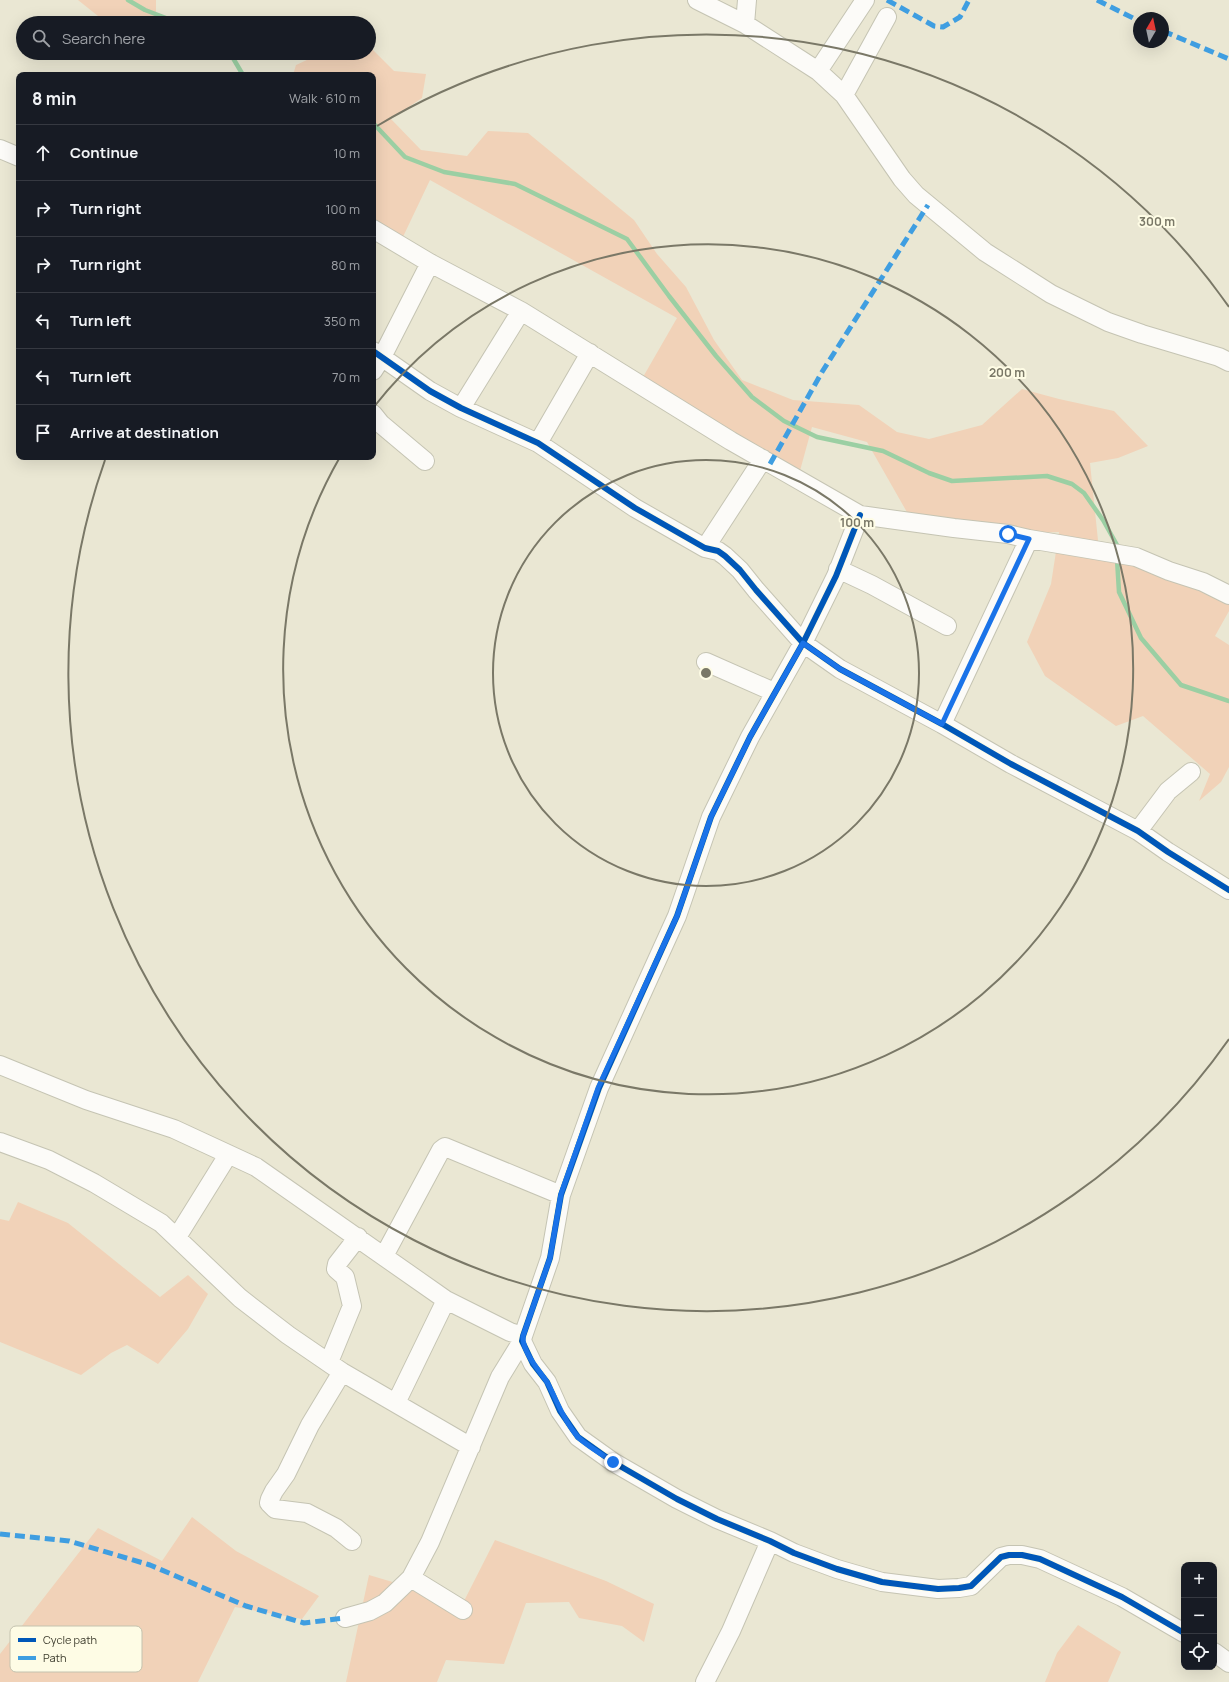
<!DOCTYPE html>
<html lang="en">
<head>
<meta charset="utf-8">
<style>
  body { margin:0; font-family:Manrope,sans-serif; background:#242831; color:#f1f3f6 }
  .controls { position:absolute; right:12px; bottom:12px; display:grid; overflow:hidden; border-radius:8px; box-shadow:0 4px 16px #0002 }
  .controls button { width:36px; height:36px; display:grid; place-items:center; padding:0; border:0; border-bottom:1px solid #363941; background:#171b24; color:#f1f3f6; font:20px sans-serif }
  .compass { position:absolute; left:1133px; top:12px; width:36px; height:36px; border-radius:50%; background:#171b24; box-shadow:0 4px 16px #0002; rotate:9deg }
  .stop { position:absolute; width:12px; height:12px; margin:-9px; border:3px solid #1a73e8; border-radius:50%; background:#fff }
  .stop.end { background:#1a73e8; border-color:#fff; box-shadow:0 1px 4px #0008 }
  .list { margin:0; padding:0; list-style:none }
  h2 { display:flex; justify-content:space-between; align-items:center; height:52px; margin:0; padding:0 16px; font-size:17px }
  h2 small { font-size:13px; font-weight:400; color:#9ea1a6 }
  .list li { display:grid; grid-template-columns:26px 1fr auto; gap:12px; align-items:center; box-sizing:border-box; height:56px; padding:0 16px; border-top:1px solid #363941 }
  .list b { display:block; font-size:15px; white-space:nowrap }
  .list em { font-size:13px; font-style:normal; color:#9ea1a6 }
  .icon { flex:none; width:22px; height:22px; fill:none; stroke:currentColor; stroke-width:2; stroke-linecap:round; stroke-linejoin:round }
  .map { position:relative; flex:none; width:1229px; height:1682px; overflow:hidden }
  .search { position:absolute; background:#171b24; box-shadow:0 4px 16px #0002; left:16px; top:16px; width:360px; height:44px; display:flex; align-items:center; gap:10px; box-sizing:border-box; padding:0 14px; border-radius:22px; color:#9ea1a6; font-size:15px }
  .panel { position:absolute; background:#171b24; box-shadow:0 4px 16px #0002; left:16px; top:72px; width:360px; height:388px; border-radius:8px }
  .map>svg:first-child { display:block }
</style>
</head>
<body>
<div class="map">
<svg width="1229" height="1682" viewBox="0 0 1229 1682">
  <rect width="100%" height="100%" fill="#eae7d3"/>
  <path fill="#f1d2b8" d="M 78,0 L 156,0 L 156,19 L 148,23 L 123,23 L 98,16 Z
    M 369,46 L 394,71 L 426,74 L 422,98 L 391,119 L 421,150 L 467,156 L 488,131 L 528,133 L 634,220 L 657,254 L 686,287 L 714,340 L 742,380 L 793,400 L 859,405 L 897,432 L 929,439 L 982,425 L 1022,389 L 1059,399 L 1114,411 L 1148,446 L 1118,458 L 1090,463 L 1099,550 L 1229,595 L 1229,611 L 1215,636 L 1229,645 L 1229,767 L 1221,782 L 1199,801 L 1210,774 L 1143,716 L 1116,726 L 1045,676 L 1027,642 L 1051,584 L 1059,532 L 1008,534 L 912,521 L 867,442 L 812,427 L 798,478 L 639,384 L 677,318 L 430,180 L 401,241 L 373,224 L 373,75 L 293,75 L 296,65 L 322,53 L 369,53 Z
    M 18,1202 L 68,1223 L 160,1297 L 188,1275 L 208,1294 L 188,1329 L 158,1364 L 127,1345 L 111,1353 L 81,1375 L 0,1342 L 0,1219 L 9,1221 Z
    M 192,1517 L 236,1551 L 319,1596 L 302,1619 L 235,1607 L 198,1682 L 0,1682 L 0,1654 L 98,1528 L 162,1561 Z
    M 495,1540 L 606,1581 L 654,1604 L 644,1642 L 622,1626 L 579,1618 L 569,1602 L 526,1603 L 504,1664 L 446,1660 L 437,1682 L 346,1682 L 369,1575 L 463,1603 Z
    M 1078,1625 L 1121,1652 L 1108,1682 L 1045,1682 L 1057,1653 Z"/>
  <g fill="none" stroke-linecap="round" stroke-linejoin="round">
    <path stroke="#9bcfa3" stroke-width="4.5" d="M 128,0 L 145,10 L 179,23
      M 230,53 L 243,75
      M 373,123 L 405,157 L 444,172 L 515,184 L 627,239 L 669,296 L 716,356 L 752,397 L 784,421 L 817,437 L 883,451 L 929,473 L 952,481 L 1047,476 L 1072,484 L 1084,493 L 1103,520 L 1117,545 L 1117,549
      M 1117,559 L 1119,592 L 1141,638 L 1181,685 L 1229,701"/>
    <g stroke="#c5c4b3" stroke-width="20">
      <path id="minor" d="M 697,0 L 745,24 L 818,71 L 844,95 L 902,179 L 916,195 L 985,252 L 1051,294 L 1108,322 L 1142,334 L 1219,357 L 1229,362
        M 745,24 L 747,0
        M 818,71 L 865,0
        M 844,95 L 887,17
        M 0,149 L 19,157
        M 373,229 L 430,263 L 521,311 L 731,441 L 860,515 L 954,528 L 1008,534 L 1029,539 L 1136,557 L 1169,571 L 1203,582 L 1229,595
        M 373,351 L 430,391 L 461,408 L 538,443 L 635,508 L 705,548 L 718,551 L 725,556 L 740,570 L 756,590 L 803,643 L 840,669 L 942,724 L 1011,764 L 1138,831 L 1168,852 L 1229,890
        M 373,371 L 382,357 L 430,263
        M 461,408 L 521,311
        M 373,414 L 381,424 L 425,461
        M 538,443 L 590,353
        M 860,515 L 836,576 L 803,643 L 750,737 L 711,817 L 677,916 L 599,1088 L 561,1195 L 550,1258 L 523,1336 L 522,1341 L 533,1364 L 547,1382 L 560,1411 L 578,1437 L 613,1462 L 677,1499 L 717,1519 L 770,1541 L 794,1553 L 837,1569 L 882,1582 L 938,1589 L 959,1588 L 971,1586 L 1001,1557 L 1009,1555 L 1022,1555 L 1040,1559 L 1122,1597 L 1184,1633
        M 705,548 L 763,459
        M 838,569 L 872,585 L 947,626
        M 706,662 L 774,692
        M 942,724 L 1029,539
        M 1138,831 L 1168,791 L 1191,772
        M 0,1065 L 86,1100 L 174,1129 L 256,1167 L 446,1300 L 510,1332 L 523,1336
        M 0,1142 L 49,1160 L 94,1183 L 161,1223 L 240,1298 L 288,1335 L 342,1372 L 471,1447
        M 177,1237 L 228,1155
        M 384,1256 L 441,1150 L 445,1147 L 561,1195
        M 329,1362 L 352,1306 L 346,1281 L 345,1277 L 336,1269 L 337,1264 L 358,1237
        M 342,1372 L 310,1425 L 286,1474 L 274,1491 L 270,1499 L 269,1503 L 275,1509 L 307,1513 L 336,1528 L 352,1541
        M 396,1403 L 446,1300
        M 411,1578 L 463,1610
        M 345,1618 L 370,1611 L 385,1603 L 411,1578 L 430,1542 L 500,1377 L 522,1341
        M 1214,1652 L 1229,1663
        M 705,1682 L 731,1631 L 770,1541"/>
    </g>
    <use href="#minor" stroke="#fcfbf8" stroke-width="18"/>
    <path stroke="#3f9ee1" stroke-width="5" stroke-dasharray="10 5" stroke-linecap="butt" d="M 887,0 L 934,26 L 943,27 L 960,17 L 969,0
      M 1097,0 L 1139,21
      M 1163,31 L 1229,59
      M 770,464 L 822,372 L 928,205
      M 0,1534 L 69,1541 L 150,1565 L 246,1606 L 304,1623 L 345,1618"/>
    <g stroke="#fefce5" stroke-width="8">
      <path id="cycleway" d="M 373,351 L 430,391 L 461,408 L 538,443 L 635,508 L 705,548 L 718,551 L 725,556 L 740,570 L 756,590 L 803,643 L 840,669 L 942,724 L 1011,764 L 1138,831 L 1168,852 L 1229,890
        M 860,515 L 836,576 L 803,643 L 750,737 L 711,817 L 677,916 L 599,1088 L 561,1195 L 550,1258 L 523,1336 L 522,1341 L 533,1364 L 547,1382 L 560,1411 L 578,1437 L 613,1462 L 677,1499 L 717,1519 L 770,1541 L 794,1553 L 837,1569 L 882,1582 L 938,1589 L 959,1588 L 971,1586 L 1001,1557 L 1009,1555 L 1022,1555 L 1040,1559 L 1122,1597 L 1184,1633"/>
    </g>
    <use href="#cycleway" stroke="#0057b8" stroke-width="6"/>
  </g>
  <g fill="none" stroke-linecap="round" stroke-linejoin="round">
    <path stroke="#1a73e8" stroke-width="5" d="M 613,1462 C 602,1454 585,1445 577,1436 C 563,1420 557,1400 547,1382 C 539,1370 522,1352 523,1336 L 550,1258 L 561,1194 L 598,1088 L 677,916 L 711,817 L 750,737 L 803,643 L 840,669 L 942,724 L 1029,539 L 1008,534"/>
  </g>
  <g fill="none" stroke="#7a7867" stroke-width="2">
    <circle cx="706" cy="673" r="213"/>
    <path d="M373 408A425 425 0 1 1 340 457"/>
    <path d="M1229 1039A638 638 0 0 1 105 460M377 126A638 638 0 0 1 1229 307"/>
  </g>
  <rect x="10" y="1626" width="132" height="46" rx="6" fill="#fefce5" stroke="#c4c2ae" stroke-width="1"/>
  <rect x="18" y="1638" width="18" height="4" fill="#0057b8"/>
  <rect x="18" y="1656" width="18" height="4" fill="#3f9ee1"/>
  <g font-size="11" fill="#3d3c2d">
    <text x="43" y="1644">Cycle path</text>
    <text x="43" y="1662">Path</text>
  </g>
  <circle cx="706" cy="673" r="6" fill="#7a7867" stroke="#fefce5" stroke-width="2"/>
  <g font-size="12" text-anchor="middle" font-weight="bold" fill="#7a7867" stroke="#fefce5" stroke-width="4" stroke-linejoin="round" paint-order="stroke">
    <text x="1157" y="226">300 m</text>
    <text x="1007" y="377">200 m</text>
    <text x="857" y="527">100 m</text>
  </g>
</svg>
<div class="controls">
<button>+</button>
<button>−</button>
<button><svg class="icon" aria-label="locate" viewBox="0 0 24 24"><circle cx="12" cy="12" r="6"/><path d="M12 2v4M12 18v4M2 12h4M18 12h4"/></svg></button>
</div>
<svg class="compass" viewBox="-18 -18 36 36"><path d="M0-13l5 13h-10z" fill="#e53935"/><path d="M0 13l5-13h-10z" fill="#9ea1a6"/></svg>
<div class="stop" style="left:1008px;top:534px"></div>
<div class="stop end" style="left:613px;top:1462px"></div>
<div class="search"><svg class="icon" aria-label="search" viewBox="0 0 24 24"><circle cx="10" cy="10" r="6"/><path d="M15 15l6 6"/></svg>Search here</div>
<section class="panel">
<h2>8 min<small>Walk · 610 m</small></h2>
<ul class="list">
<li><svg class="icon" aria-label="ahead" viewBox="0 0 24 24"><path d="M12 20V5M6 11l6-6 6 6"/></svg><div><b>Continue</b></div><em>10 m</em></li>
<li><svg class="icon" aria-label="right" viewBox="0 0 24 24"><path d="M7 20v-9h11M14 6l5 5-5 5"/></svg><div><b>Turn right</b></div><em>100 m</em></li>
<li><svg class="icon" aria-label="right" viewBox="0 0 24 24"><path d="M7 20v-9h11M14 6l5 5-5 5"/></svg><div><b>Turn right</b></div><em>80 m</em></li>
<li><svg class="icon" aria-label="left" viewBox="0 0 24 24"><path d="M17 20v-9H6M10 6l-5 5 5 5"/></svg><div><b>Turn left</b></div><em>350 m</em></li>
<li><svg class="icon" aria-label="left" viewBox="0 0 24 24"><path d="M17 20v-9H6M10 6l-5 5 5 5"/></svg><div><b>Turn left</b></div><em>70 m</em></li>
<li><svg class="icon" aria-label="arrive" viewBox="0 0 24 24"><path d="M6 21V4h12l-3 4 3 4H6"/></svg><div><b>Arrive at destination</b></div></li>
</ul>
</section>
</div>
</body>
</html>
